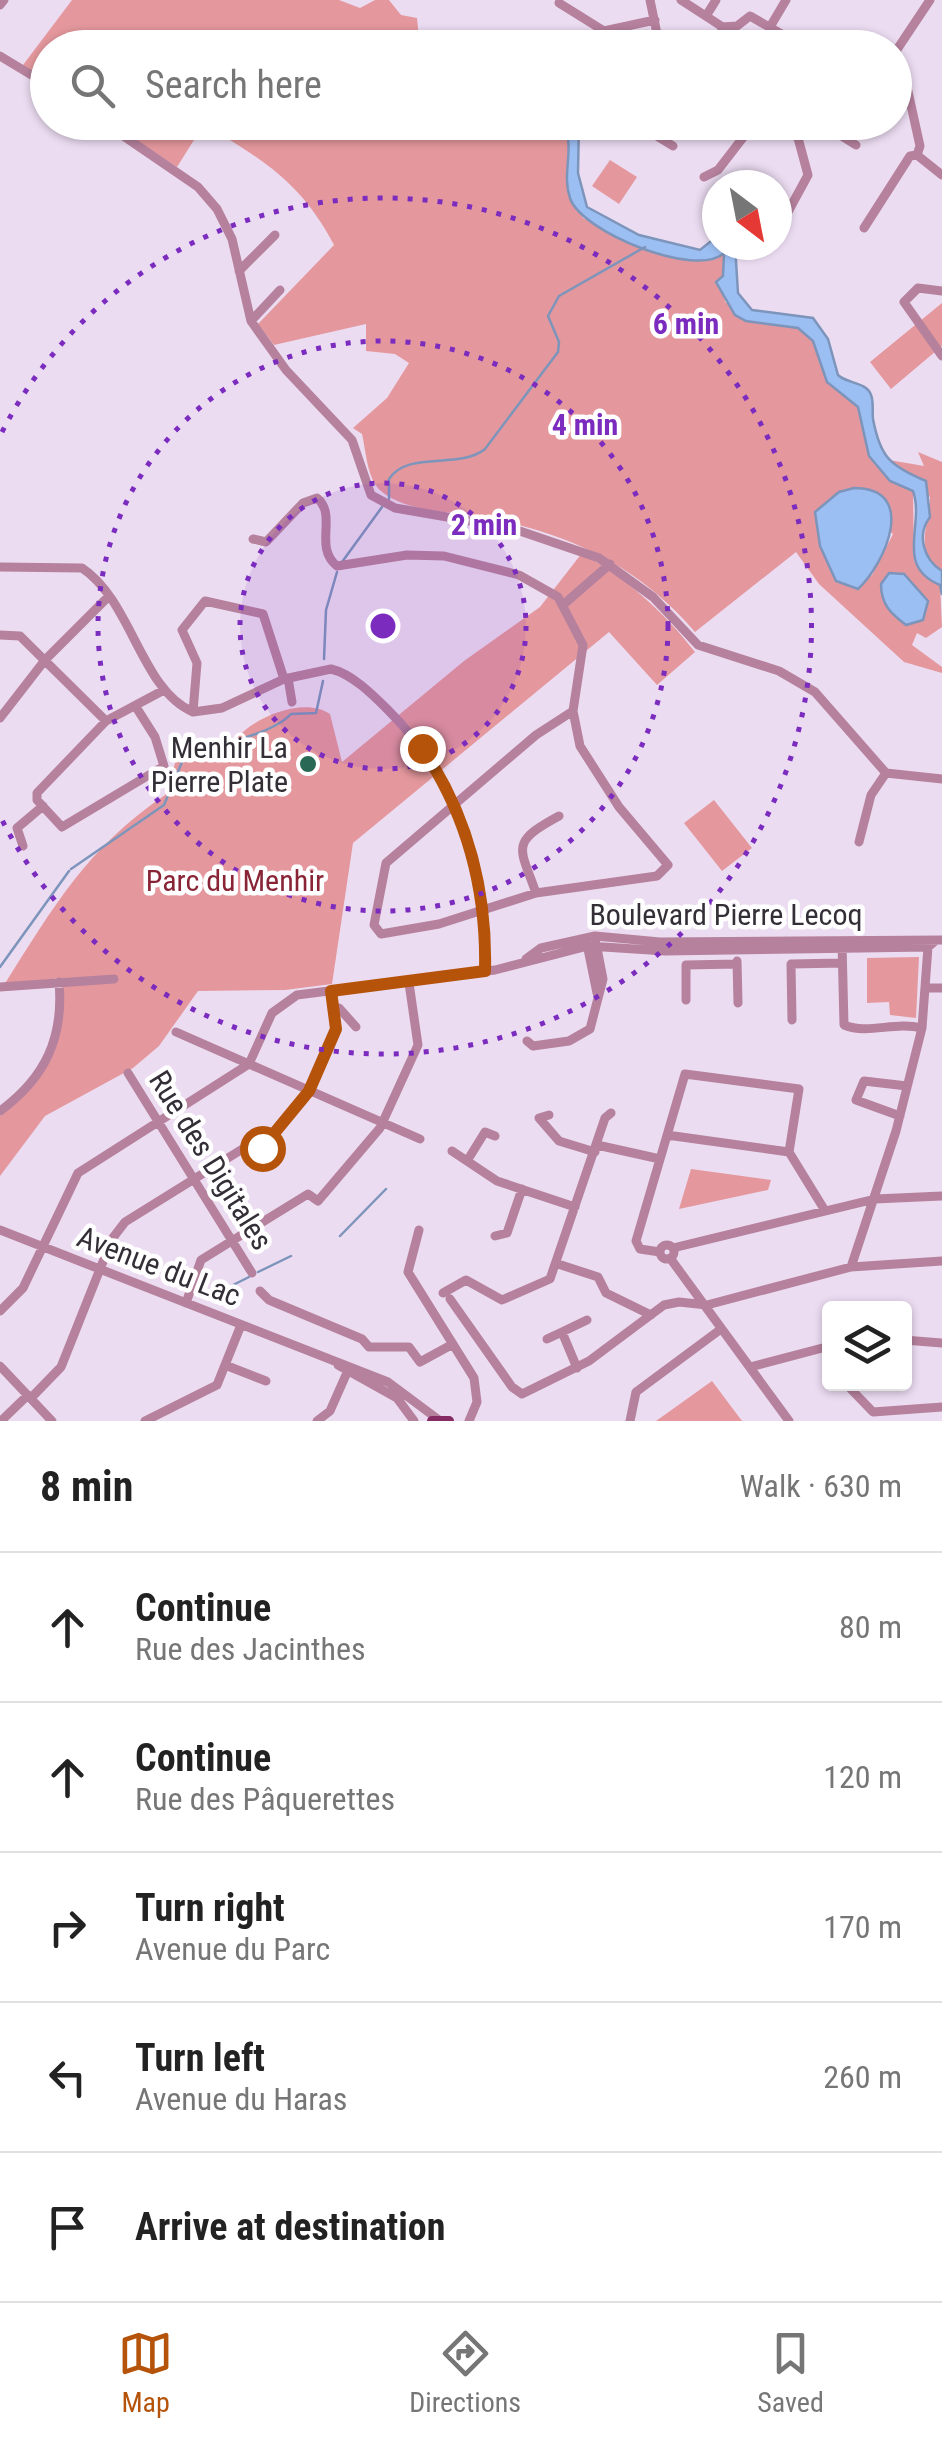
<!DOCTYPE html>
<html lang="en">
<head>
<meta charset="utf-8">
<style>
  body { margin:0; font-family:"Roboto Condensed",sans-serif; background:#f6f6f6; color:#222 }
  .controls { position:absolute; right:30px; bottom:30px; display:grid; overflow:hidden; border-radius:10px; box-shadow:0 2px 8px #0004 }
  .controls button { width:90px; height:90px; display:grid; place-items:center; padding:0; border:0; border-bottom:2px solid #e0e0e0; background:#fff; color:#222; font:50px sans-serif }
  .compass { position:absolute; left:702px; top:170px; width:90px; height:90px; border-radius:50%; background:#fff; box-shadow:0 2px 8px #0004; rotate:148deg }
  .stop { position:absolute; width:30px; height:30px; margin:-22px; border:8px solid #b45309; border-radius:50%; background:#fff }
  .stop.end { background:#b45309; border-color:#fff; box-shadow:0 2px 10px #0008 }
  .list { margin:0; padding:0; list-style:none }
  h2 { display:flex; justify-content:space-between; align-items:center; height:130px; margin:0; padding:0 40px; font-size:42px }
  h2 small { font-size:32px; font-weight:400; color:#767676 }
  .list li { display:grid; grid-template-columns:65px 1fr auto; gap:30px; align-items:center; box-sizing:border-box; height:150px; padding:0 40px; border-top:2px solid #e0e0e0 }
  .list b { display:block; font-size:38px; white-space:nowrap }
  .list p { margin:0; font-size:32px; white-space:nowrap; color:#767676 }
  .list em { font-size:32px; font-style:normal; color:#767676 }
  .icon { flex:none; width:55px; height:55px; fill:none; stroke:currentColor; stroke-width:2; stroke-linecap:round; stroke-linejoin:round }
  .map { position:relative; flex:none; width:942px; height:1421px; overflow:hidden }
  .search { position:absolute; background:#fff; box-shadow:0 2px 8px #0004; left:30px; right:30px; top:30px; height:110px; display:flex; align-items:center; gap:25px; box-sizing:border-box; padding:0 35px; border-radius:55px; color:#767676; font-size:38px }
  .sheet { height:880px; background:#fff }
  nav { display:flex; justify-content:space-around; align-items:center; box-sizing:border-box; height:140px; border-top:2px solid #e0e0e0; background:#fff; font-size:28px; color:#767676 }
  nav a { display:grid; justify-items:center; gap:5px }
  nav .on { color:#b45309 }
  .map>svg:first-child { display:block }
</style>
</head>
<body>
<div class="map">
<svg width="942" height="1421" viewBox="0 0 942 1421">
  <rect width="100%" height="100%" fill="#ecdcf2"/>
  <path fill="#e4989d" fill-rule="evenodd" d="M 72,0 L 339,0 L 360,8 L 375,0 L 389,0 L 401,15 L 417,18 L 420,48 L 48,48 L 47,80 L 23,65 Z
    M 110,123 L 563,123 L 569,139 L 567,172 L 583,218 C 634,245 665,268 724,251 L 725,302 L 798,328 L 813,341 L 827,382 L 858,407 L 869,456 L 890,481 L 913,490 L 914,561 L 940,585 L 942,627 L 926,638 L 917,633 L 912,645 L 942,667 L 942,673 L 904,662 L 819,584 L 796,552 L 695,632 C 637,564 564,531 477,516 C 446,511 406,512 381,491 C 367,480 366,451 362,434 L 353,428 L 387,398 L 409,363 L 395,354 L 366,351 L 366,324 L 274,345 L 258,324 L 334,245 C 301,182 263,160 204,124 L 177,167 ZM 839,492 L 893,534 L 872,575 L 846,586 Z
    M 610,160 L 637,177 L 619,204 L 592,186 Z
    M 942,303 L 942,346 L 891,389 L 870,362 Z
    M 918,452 L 942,462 L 942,571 C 912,552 930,524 930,497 L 889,460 L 924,466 Z
    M 582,553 C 627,579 663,611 695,652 L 657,685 L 609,632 L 353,843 L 332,984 L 285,990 L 198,991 L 159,1046 L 133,1068 L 45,1116 L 0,1176 L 0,1116 C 50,1080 66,1039 61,978 L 4,985 C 54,906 87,848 165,795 L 176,760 L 214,738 L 236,739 C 254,717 304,696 330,714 L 342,762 L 464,661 L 540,607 Z
    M 714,800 L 752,848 L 722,871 L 684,823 Z
    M 919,957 L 916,1018 L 890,1015 L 889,1002 L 867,1003 L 867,958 Z
    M 691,1169 L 771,1180 L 768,1190 L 679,1209 Z
    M 712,1381 L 742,1421 L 656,1421 Z"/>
  <path fill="#9cbff3" stroke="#7d94bb" stroke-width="2.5" d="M 563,123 L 579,123 L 578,173 L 587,207 L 639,235 L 700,250 L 715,238 L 717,245 L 735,245 L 738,293 L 752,310 L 813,318 L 828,339 L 838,375 C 847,384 867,382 871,395 C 874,402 872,412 873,419 C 880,457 890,466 926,481 L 930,517 C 916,535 924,560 942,571 L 942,595 L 940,585 C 894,566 925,525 913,491 L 890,481 L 869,456 L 858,407 L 827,382 L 813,341 L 798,328 L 746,321 L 735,315 L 716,282 L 723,276 L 724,253 C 697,279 581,232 570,198 C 561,172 576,148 563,123 Z
    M 854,488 C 919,488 885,564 858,589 L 836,581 L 820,546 L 815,512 L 839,492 Z
    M 889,573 L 904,574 L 928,601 L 923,620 L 906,625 C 890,613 881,604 881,584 Z"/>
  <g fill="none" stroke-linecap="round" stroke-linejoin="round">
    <path stroke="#7d94bb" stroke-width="2.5" d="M 389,499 L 389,479 C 408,450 459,470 485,449 L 558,352 L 559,342 L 548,316 L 559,296 L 645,247
      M 342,562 L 382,507
      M 324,659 L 326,610 L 337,572
      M 71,869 L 164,805 L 182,762 C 211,743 270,737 291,714 L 316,713 L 323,681
      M 0,967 L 69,871
      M 340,1236 L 386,1189
      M 258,1272 L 291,1256
      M 225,1289 L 249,1277"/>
    <path stroke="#b6819d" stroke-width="9" d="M 650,0 L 660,48
      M 681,0 L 755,48
      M 559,3 L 604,31 L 655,20
      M 0,5 L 4,0
      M 706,16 L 716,0
      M 721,27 L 737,26 L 750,16 L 806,48
      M 770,27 L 786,0
      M 605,48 L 615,31
      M 894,54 L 930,0
      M 895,54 L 903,69 L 920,146 L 917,155 L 942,175
      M 0,56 L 48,85
      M 103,122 L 198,187 L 217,209 L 232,239 L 251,321 L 286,370 L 352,440 L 371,495 L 395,508 L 511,528 L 599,558 L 653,597 L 698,645 L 779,671 L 815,692 L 886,773
      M 634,122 L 673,146
      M 776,122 L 798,138 L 808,175 L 783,221
      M 843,122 L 840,135 L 856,145
      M 704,177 L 718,170 L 755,122
      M 864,228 L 910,156 L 917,155
      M 239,271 L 275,235
      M 942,291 L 918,288 L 904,302 L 942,356
      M 251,321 L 280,290
      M 253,539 L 266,542 L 303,503 L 317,498 C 338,515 313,547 337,566 L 407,555 L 444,556 L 519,575 L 558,597 L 583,645 L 573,711 L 580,746 L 619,807 L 668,865 L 657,876 L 536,893 L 439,924 L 381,934 L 374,925 L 386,863 L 536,735 L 573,711
      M 0,567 L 82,568 C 132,601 141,690 193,712 L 222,708 L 284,679 L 331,669 C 352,674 372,694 387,709 C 458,779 489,872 485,971
      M 564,604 L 610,564
      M 0,635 L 20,636 L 106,721 L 164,690
      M 288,678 L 292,702
      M 193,712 L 197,663 L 182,630 L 205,601 L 263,614 L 284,679
      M 0,718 L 45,660 L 109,596
      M 106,721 L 37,793 L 37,800 L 62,827 L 164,766 L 155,737 L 136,707
      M 886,773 L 942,779
      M 859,842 L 871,795 L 886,773
      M 23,846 L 17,828 L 43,806
      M 536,893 C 520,847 509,843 559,816
      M 842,943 L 844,1025 C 869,1035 894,1021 922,1028
      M 587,944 L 597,993
      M 526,959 L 541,948 L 595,936 L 660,942 L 942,940
      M 737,961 L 738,1003
      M 0,987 L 114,979
      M 927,988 L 942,988
      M 686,1000 L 686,965 L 737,964
      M 333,1009 L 339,1008 L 356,1027
      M 792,1020 L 791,964 L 842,963
      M 176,1032 L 420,1139
      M 527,1041 L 533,1046 L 569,1041 L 590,1029 L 603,979 L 596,943
      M 128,1073 L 252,1273
      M 0,1111 C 45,1078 64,1038 59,982
      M 549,1115 L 539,1118 L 559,1141 L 595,1152
      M 900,1116 L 856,1100 L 864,1081 L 907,1086
      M 667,1135 L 789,1152
      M 597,1145 L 660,1159
      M 452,1151 L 497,1181 L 575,1207
      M 467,1161 L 485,1132 L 495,1136
      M 0,1230 L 388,1382 L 439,1420
      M 419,1230 L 408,1272 L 474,1378 L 477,1402 L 469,1421
      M 495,1236 L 507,1233 L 522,1189
      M660 1252a7 7 0 1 1 14 0a7 7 0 1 1-14 0Z
      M 673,1248 L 875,1199 L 942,1196
      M 660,1252 L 640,1249 L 636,1241 L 685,1074 L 799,1089 L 789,1152 L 824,1209
      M 670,1258 L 789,1421
      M 558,1264 L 598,1277 L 606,1293 L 651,1315
      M 851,1267 L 896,1131 L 922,1028 L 928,947
      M 260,1291 L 269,1300 L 362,1339 L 369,1347 L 409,1347 L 420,1362 L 453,1344
      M 443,1293 L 466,1280 L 502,1300 L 550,1279 L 605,1118 L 611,1113
      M 450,1299 L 512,1387 L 522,1394 L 589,1361 L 664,1305 L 679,1302 L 707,1305 L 851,1267 L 942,1261
      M 186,1303 L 201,1260 L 308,1194 L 318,1201 L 380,1128 L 418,1045 L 409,983
      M 0,1311 L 23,1288 L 78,1173 L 249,1064 L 272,1013 L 297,995 L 495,970 L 588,946 L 665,951 L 928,947 L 934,942
      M 547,1339 L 562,1332
      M 904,1340 L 942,1343
      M 225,1365 L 266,1381
      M 338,1365 L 397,1398 L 414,1421
      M 0,1366 L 52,1421
      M 750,1367 L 830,1346
      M 577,1368 L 562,1332 L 587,1320
      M 846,1384 L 873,1412 L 942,1407
      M 31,1398 L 61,1367 L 112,1239 L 125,1222 L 244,1148 L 259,1152 L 309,1091 L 336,1029 L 331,991
      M 1,1421 L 28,1395
      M 145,1421 L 217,1385 L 241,1325
      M 317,1421 L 330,1411 L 349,1368
      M 630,1421 L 636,1392 L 721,1329"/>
    <path stroke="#862a63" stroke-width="10" d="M 432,1421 L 449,1421"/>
  </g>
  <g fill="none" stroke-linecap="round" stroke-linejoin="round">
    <path stroke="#b45309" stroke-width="12" d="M 262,1148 L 309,1091 L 336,1029 L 331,991 L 485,971 C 487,890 468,816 422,748"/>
  </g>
  <circle cx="383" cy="626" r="143" fill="#7b2cbf" fill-opacity=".12"/>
  <g fill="none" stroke="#7b2cbf" stroke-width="5" stroke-dasharray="5 10">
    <circle cx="383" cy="626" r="143"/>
    <circle cx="383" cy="626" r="285"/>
    <path d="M2 432A428 428 0 1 1 2 820"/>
  </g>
  <circle fill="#296855" stroke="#fff" stroke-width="4" cx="308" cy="764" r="10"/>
  <g text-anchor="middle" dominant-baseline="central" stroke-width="9" stroke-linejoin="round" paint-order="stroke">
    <g font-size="30" fill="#342e37" stroke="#fff" text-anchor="end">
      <text x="288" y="747">Menhir La<tspan x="288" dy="34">Pierre Plate</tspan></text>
    </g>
    <g font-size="30" fill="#882435" stroke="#fff">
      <text x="235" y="880">Parc du Menhir</text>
    </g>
    <g font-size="30" fill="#342e37" stroke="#fff">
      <text x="726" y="914">Boulevard Pierre Lecoq</text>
      <text transform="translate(211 1160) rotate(58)">Rue des Digitales</text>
      <text transform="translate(159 1266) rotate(21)">Avenue du Lac</text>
    </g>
  </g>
  <circle cx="383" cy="626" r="15" fill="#7b2cbf" stroke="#fff" stroke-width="5"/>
  <g font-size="30" text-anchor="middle" font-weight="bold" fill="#7b2cbf" stroke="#fff" stroke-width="9" stroke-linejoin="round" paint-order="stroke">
    <text x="686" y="334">6 min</text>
    <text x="585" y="435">4 min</text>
    <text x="484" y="535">2 min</text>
  </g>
</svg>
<div class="controls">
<button><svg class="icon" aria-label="layers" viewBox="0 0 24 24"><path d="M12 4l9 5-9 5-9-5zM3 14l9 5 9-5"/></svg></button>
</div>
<svg class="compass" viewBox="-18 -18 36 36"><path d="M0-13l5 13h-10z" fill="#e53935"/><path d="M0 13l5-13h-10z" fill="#767676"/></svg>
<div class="stop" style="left:262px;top:1148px"></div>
<div class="stop end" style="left:422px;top:748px"></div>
<div class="search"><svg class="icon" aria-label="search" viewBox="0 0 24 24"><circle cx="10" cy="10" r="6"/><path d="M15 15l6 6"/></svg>Search here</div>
</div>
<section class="sheet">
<h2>8 min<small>Walk · 630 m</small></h2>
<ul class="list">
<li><svg class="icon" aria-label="ahead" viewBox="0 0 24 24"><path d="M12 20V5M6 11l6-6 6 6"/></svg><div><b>Continue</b><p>Rue des Jacinthes</p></div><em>80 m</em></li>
<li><svg class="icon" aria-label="ahead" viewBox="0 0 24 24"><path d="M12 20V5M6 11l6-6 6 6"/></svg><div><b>Continue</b><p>Rue des Pâquerettes</p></div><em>120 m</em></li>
<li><svg class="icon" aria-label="right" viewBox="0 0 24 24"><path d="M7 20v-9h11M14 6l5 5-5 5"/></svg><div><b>Turn right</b><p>Avenue du Parc</p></div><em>170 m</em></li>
<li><svg class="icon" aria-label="left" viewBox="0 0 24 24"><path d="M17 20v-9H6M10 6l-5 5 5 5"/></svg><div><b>Turn left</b><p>Avenue du Haras</p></div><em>260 m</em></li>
<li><svg class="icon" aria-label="arrive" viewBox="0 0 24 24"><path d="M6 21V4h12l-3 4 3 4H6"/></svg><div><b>Arrive at destination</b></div></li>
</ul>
</section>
<nav>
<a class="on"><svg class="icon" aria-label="map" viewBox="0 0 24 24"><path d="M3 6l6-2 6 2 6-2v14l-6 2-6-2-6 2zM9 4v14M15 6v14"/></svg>Map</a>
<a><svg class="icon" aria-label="directions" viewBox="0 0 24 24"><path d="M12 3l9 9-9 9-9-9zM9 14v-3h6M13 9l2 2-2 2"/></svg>Directions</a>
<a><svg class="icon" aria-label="saved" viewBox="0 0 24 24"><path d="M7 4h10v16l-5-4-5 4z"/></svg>Saved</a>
</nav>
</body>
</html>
